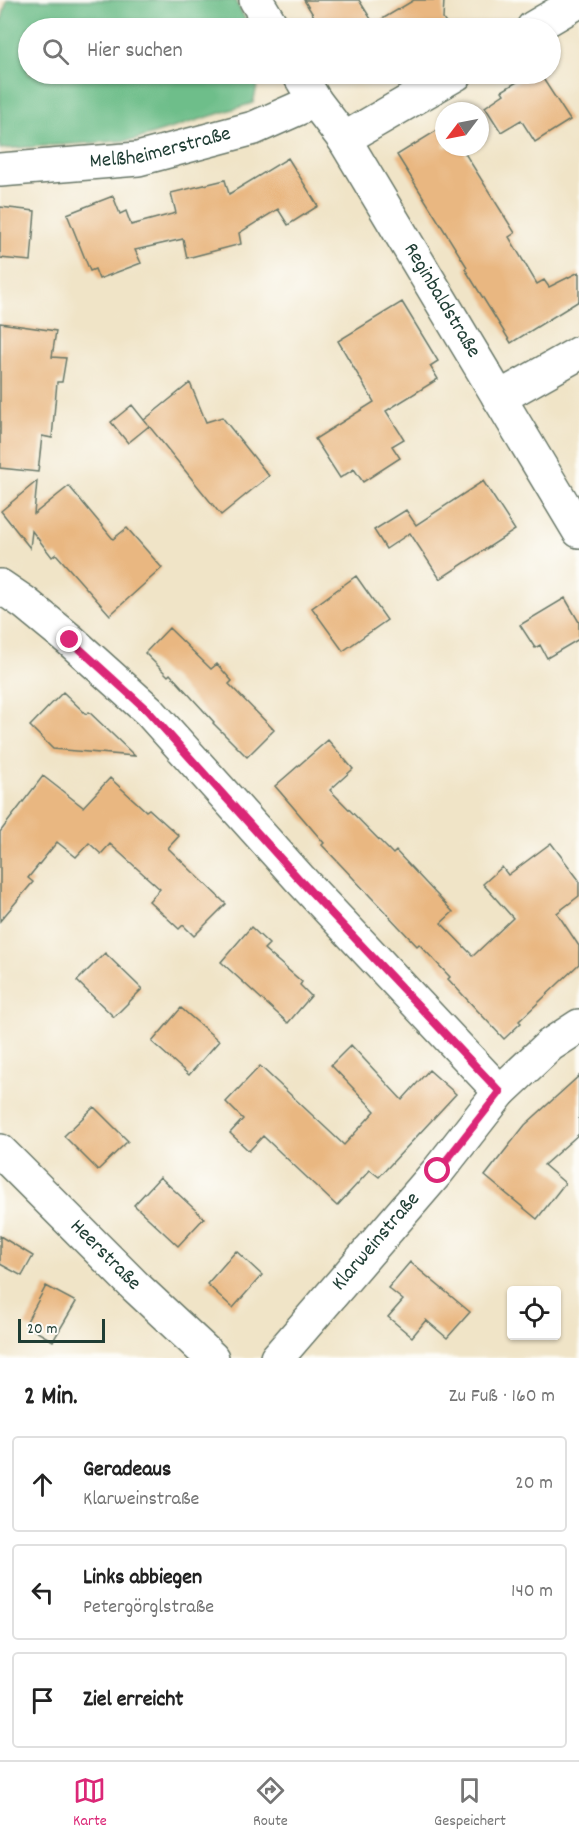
<!DOCTYPE html>
<html lang="de">
<head>
<meta charset="utf-8">
<style>
  body { margin:0; font-family:Dekko,sans-serif; background:#f6f6f6; color:#222 }
  .controls { position:absolute; right:18px; bottom:18px; display:grid; overflow:hidden; border-radius:6px; box-shadow:0 2px 4px #0004 }
  .controls button { width:54px; height:54px; display:grid; place-items:center; padding:0; border:0; border-bottom:2px solid #e0e0e0; background:#fff; color:#222; font:30px sans-serif }
  .compass { position:absolute; left:435px; top:102px; width:54px; height:54px; border-radius:50%; background:#fff; box-shadow:0 2px 4px #0004; rotate:238deg }
  .scale { position:absolute; left:18px; bottom:15px; width:87px; box-sizing:border-box; padding-left:6px; border:3px solid #1f3d34; border-top:0; font-size:16px; line-height:21px; white-space:nowrap; color:#1f3d34; -webkit-text-stroke:4px #fdfcf7; paint-order:stroke }
  .stop { position:absolute; width:18px; height:18px; margin:-14px; border:4px solid #db2777; border-radius:50%; background:#fff }
  .stop.end { background:#db2777; border-color:#fff; box-shadow:0 2px 6px #0008 }
  .list { margin:0; padding:0; list-style:none }
  h2 { display:flex; justify-content:space-between; align-items:center; height:78px; margin:0; padding:0 24px; font-size:26px }
  h2 small { font-size:20px; font-weight:400; color:#767676 }
  .list li { display:grid; grid-template-columns:39px 1fr auto; gap:18px; align-items:center; box-sizing:border-box; height:96px; margin:0 12px 12px; padding:0 12px; border:2px solid #e0e0e0; border-radius:6px }
  .list b { display:block; font-size:22px; white-space:nowrap }
  .list p { margin:0; font-size:20px; white-space:nowrap; color:#767676 }
  .list em { font-size:20px; font-style:normal; color:#767676 }
  .icon { flex:none; width:33px; height:33px; fill:none; stroke:currentColor; stroke-width:2; stroke-linecap:round; stroke-linejoin:round }
  .map { position:relative; flex:none; width:579px; height:1358px; overflow:hidden }
  .search { position:absolute; background:#fff; box-shadow:0 2px 4px #0004; left:18px; right:18px; top:18px; height:66px; display:flex; align-items:center; gap:15px; box-sizing:border-box; padding:0 21px; border-radius:33px; color:#767676; font-size:22px }
  .sheet { height:402px; background:#fff }
  nav { display:flex; justify-content:space-around; align-items:center; box-sizing:border-box; height:84px; border-top:2px solid #e0e0e0; background:#fff; font-size:16px; color:#767676 }
  nav a { display:grid; justify-items:center; gap:3px }
  nav .on { color:#db2777 }
  .map>svg:first-child { display:block }
</style>
</head>
<body>
<div class="map">
<svg width="579" height="1358" viewBox="0 0 579 1358">
  <rect width="100%" height="100%" fill="#fdfcf7"/>
  <filter id="ink" filterUnits="userSpaceOnUse"><feTurbulence type="fractalNoise" baseFrequency=".0167" numOctaves="2"/><feDisplacementMap in="SourceGraphic" scale="12" xChannelSelector="R" yChannelSelector="G"/><feConvolveMatrix kernelMatrix="1 2 1 2 8 2 1 2 1" color-interpolation-filters="sRGB"/></filter>
  <filter id="wash" filterUnits="userSpaceOnUse"><feTurbulence type="fractalNoise" baseFrequency=".008" numOctaves="4" result="noise"/><feDisplacementMap in="SourceGraphic" scale="24" xChannelSelector="R" yChannelSelector="G"/><feGaussianBlur stdDeviation="1.35" result="paint"/><feColorMatrix in="noise" values="0 0 0 0 0 0 0 0 0 0 0 0 0 0 0 0 0 1.4 0 .05"/><feComposite in="paint" operator="in"/></filter>
  <g filter="url(#wash)">
    <rect width="100%" height="100%" fill="#f0e4c7"/>
    <path fill="#6ebe8a" stroke="#467e5f" stroke-width="1.5" d="M 7,0 L 235,0 L 250,28 L 28,28 L 28,74 L 260,74 L 253,103 L 134,140 L 0,149 L 0,27 Z"/>
    <g id="blocks">
      <path fill="#e9b781" d="M 304,0 L 359,0 L 374,24 L 414,0 L 444,0 L 443,19 L 449,28 L 321,28 Z
        M 530,74 L 540,74 L 570,120 L 535,142 L 521,120 L 501,132 L 485,107 L 504,94 L 502,91 Z
        M 444,126 L 444,147 L 461,147 L 515,233 L 509,237 L 537,284 L 544,280 L 549,287 L 579,272 L 579,301 L 511,343 L 465,269 L 467,267 L 397,155 Z
        M 288,158 L 318,206 L 288,225 L 278,209 L 239,233 L 241,244 L 187,258 L 183,239 L 135,250 L 141,263 L 99,279 L 95,269 L 90,271 L 67,214 L 113,196 L 120,214 L 126,211 L 131,225 L 176,213 L 171,193 L 225,180 L 229,194 Z
        M 0,207 L 35,211 L 31,261 L 0,258 Z
        M 402,302 L 438,361 L 430,366 L 438,379 L 386,411 L 404,439 L 392,446 L 400,458 L 363,482 L 354,469 L 340,478 L 315,439 L 374,402 L 338,341 Z
        M 0,323 L 56,331 L 52,357 L 66,358 L 62,382 L 57,382 L 52,438 L 42,436 L 38,472 L 0,468 Z
        M 190,383 L 206,422 L 222,417 L 269,476 L 221,515 L 149,426 L 128,443 L 111,422 L 132,405 L 148,425 L 144,420 Z
        M 37,481 L 34,514 L 69,486 L 113,539 L 127,528 L 162,568 L 110,615 L 56,554 L 52,557 L 32,531 L 30,548 L 1,511 Z
        M 483,481 L 515,530 L 440,579 L 410,533 L 386,549 L 374,530 L 406,510 L 416,525 Z
        M 356,576 L 387,620 L 343,651 L 312,608 Z
        M 565,598 L 579,622 L 579,639 L 547,658 L 540,645 L 535,648 L 520,625 Z
        M 169,628 L 211,669 L 217,664 L 232,681 L 229,684 L 274,730 L 247,757 L 213,723 L 214,722 L 170,674 L 168,676 L 145,653 Z
        M 63,692 L 86,714 L 89,712 L 135,756 L 53,749 L 30,726 Z
        M 328,740 L 353,769 L 330,790 L 393,854 L 396,851 L 453,912 L 441,923 L 473,956 L 513,918 L 483,884 L 502,867 L 508,875 L 551,843 L 579,880 L 579,896 L 557,913 L 579,946 L 579,964 L 519,1021 L 521,1023 L 504,1039 L 448,979 L 450,977 L 419,944 L 417,946 L 322,845 L 324,843 L 275,786 Z
        M 43,776 L 83,807 L 110,778 L 146,811 L 149,809 L 179,836 L 168,848 L 226,904 L 194,936 L 183,925 L 179,929 L 149,901 L 160,889 L 110,844 L 101,854 L 89,843 L 76,857 L 57,842 L 28,878 L 33,882 L 0,921 L 0,832 Z
        M 251,927 L 269,944 L 264,949 L 302,982 L 300,985 L 311,996 L 288,1023 L 221,962 Z
        M 105,953 L 142,989 L 114,1017 L 77,981 Z
        M 181,1008 L 219,1041 L 189,1075 L 152,1042 Z
        M 351,1045 L 402,1100 L 429,1070 L 456,1094 L 379,1177 L 370,1170 L 337,1206 L 263,1136 L 249,1151 L 230,1133 L 243,1119 L 226,1102 L 260,1066 L 344,1145 L 375,1111 L 331,1065 Z
        M 579,1076 L 579,1134 L 544,1165 L 565,1183 L 537,1219 L 485,1176 L 525,1125 Z
        M 94,1107 L 128,1141 L 98,1170 L 64,1136 Z
        M 160,1177 L 204,1218 L 178,1246 L 134,1205 Z
        M 0,1236 L 33,1256 L 22,1276 L 0,1264 Z
        M 236,1251 L 262,1275 L 233,1308 L 207,1284 Z
        M 410,1262 L 470,1312 L 447,1338 L 426,1320 L 412,1337 L 388,1317 L 403,1300 L 388,1288 Z
        M 46,1286 L 76,1302 L 53,1341 L 25,1325 Z"/>
    </g>
  </g>
  <g filter="url(#ink)">
    <use href="#blocks" fill-opacity="0" stroke="#687767" stroke-width="1.5"/>
    <g fill="none" stroke-linecap="round" stroke-linejoin="round">
      <g stroke="#687767" stroke-width="36">
        <g id="minor">
          <path d="M 256,0 L 273,28"/>
          <path d="M 533,28 L 579,1"/>
          <path id="s1" d="M 299,74 L 315,101 L 344,139 L 579,531"/>
          <path d="M 344,139 L 456,74"/>
          <path id="s2" d="M 0,170 L 138,159 L 254,128 L 315,101"/>
          <path d="M 499,398 L 579,353"/>
          <path d="M 0,586 L 25,603 L 70,640 L 149,711 L 299,878 L 500,1092"/>
          <path id="s3" d="M 0,1151 L 136,1287 L 212,1358"/>
          <path id="s4" d="M 277,1358 L 438,1171 L 500,1092 L 550,1045 L 579,1026"/>
        </g>
      </g>
      <use href="#minor" stroke="#fff" stroke-width="33"/>
    </g>
  </g>
  <g fill="none" stroke-linecap="round" stroke-linejoin="round" filter="url(#ink)">
    <path stroke="#db2777" stroke-width="8" d="M 70,640 L 148,711 L 298,878 L 500,1092 L 438,1171"/>
  </g>
  <g text-anchor="middle" dominant-baseline="central" stroke-width="5" stroke-linejoin="round" paint-order="stroke">
    <g font-size="21" fill="#1f3d34" stroke="#fdfcf7">
      <text stroke="none"><textPath href="#s2" startOffset="162">Melßheimerstraße</textPath></text>
      <text stroke="none"><textPath href="#s1" startOffset="268">Reginbaldstraße</textPath></text>
      <text stroke="none"><textPath href="#s4" startOffset="153">Klarweinstraße</textPath></text>
      <text stroke="none"><textPath href="#s3" startOffset="148">Heerstraße</textPath></text>
    </g>
  </g>
</svg>
<div class="controls">
<button><svg class="icon" aria-label="locate" viewBox="0 0 24 24"><circle cx="12" cy="12" r="6"/><path d="M12 2v4M12 18v4M2 12h4M18 12h4"/></svg></button>
</div>
<svg class="compass" viewBox="-18 -18 36 36"><path d="M0-13l5 13h-10z" fill="#e53935"/><path d="M0 13l5-13h-10z" fill="#767676"/></svg>
<div class="scale">20 m</div>
<div class="stop" style="left:438px;top:1171px"></div>
<div class="stop end" style="left:70px;top:640px"></div>
<div class="search"><svg class="icon" aria-label="search" viewBox="0 0 24 24"><circle cx="10" cy="10" r="6"/><path d="M15 15l6 6"/></svg>Hier suchen</div>
</div>
<section class="sheet">
<h2>2 Min.<small>Zu Fuß · 160 m</small></h2>
<ul class="list">
<li><svg class="icon" aria-label="ahead" viewBox="0 0 24 24"><path d="M12 20V5M6 11l6-6 6 6"/></svg><div><b>Geradeaus</b><p>Klarweinstraße</p></div><em>20 m</em></li>
<li><svg class="icon" aria-label="left" viewBox="0 0 24 24"><path d="M17 20v-9H6M10 6l-5 5 5 5"/></svg><div><b>Links abbiegen</b><p>Petergörglstraße</p></div><em>140 m</em></li>
<li><svg class="icon" aria-label="arrive" viewBox="0 0 24 24"><path d="M6 21V4h12l-3 4 3 4H6"/></svg><div><b>Ziel erreicht</b></div></li>
</ul>
</section>
<nav>
<a class="on"><svg class="icon" aria-label="map" viewBox="0 0 24 24"><path d="M3 6l6-2 6 2 6-2v14l-6 2-6-2-6 2zM9 4v14M15 6v14"/></svg>Karte</a>
<a><svg class="icon" aria-label="directions" viewBox="0 0 24 24"><path d="M12 3l9 9-9 9-9-9zM9 14v-3h6M13 9l2 2-2 2"/></svg>Route</a>
<a><svg class="icon" aria-label="saved" viewBox="0 0 24 24"><path d="M7 4h10v16l-5-4-5 4z"/></svg>Gespeichert</a>
</nav>
</body>
</html>
